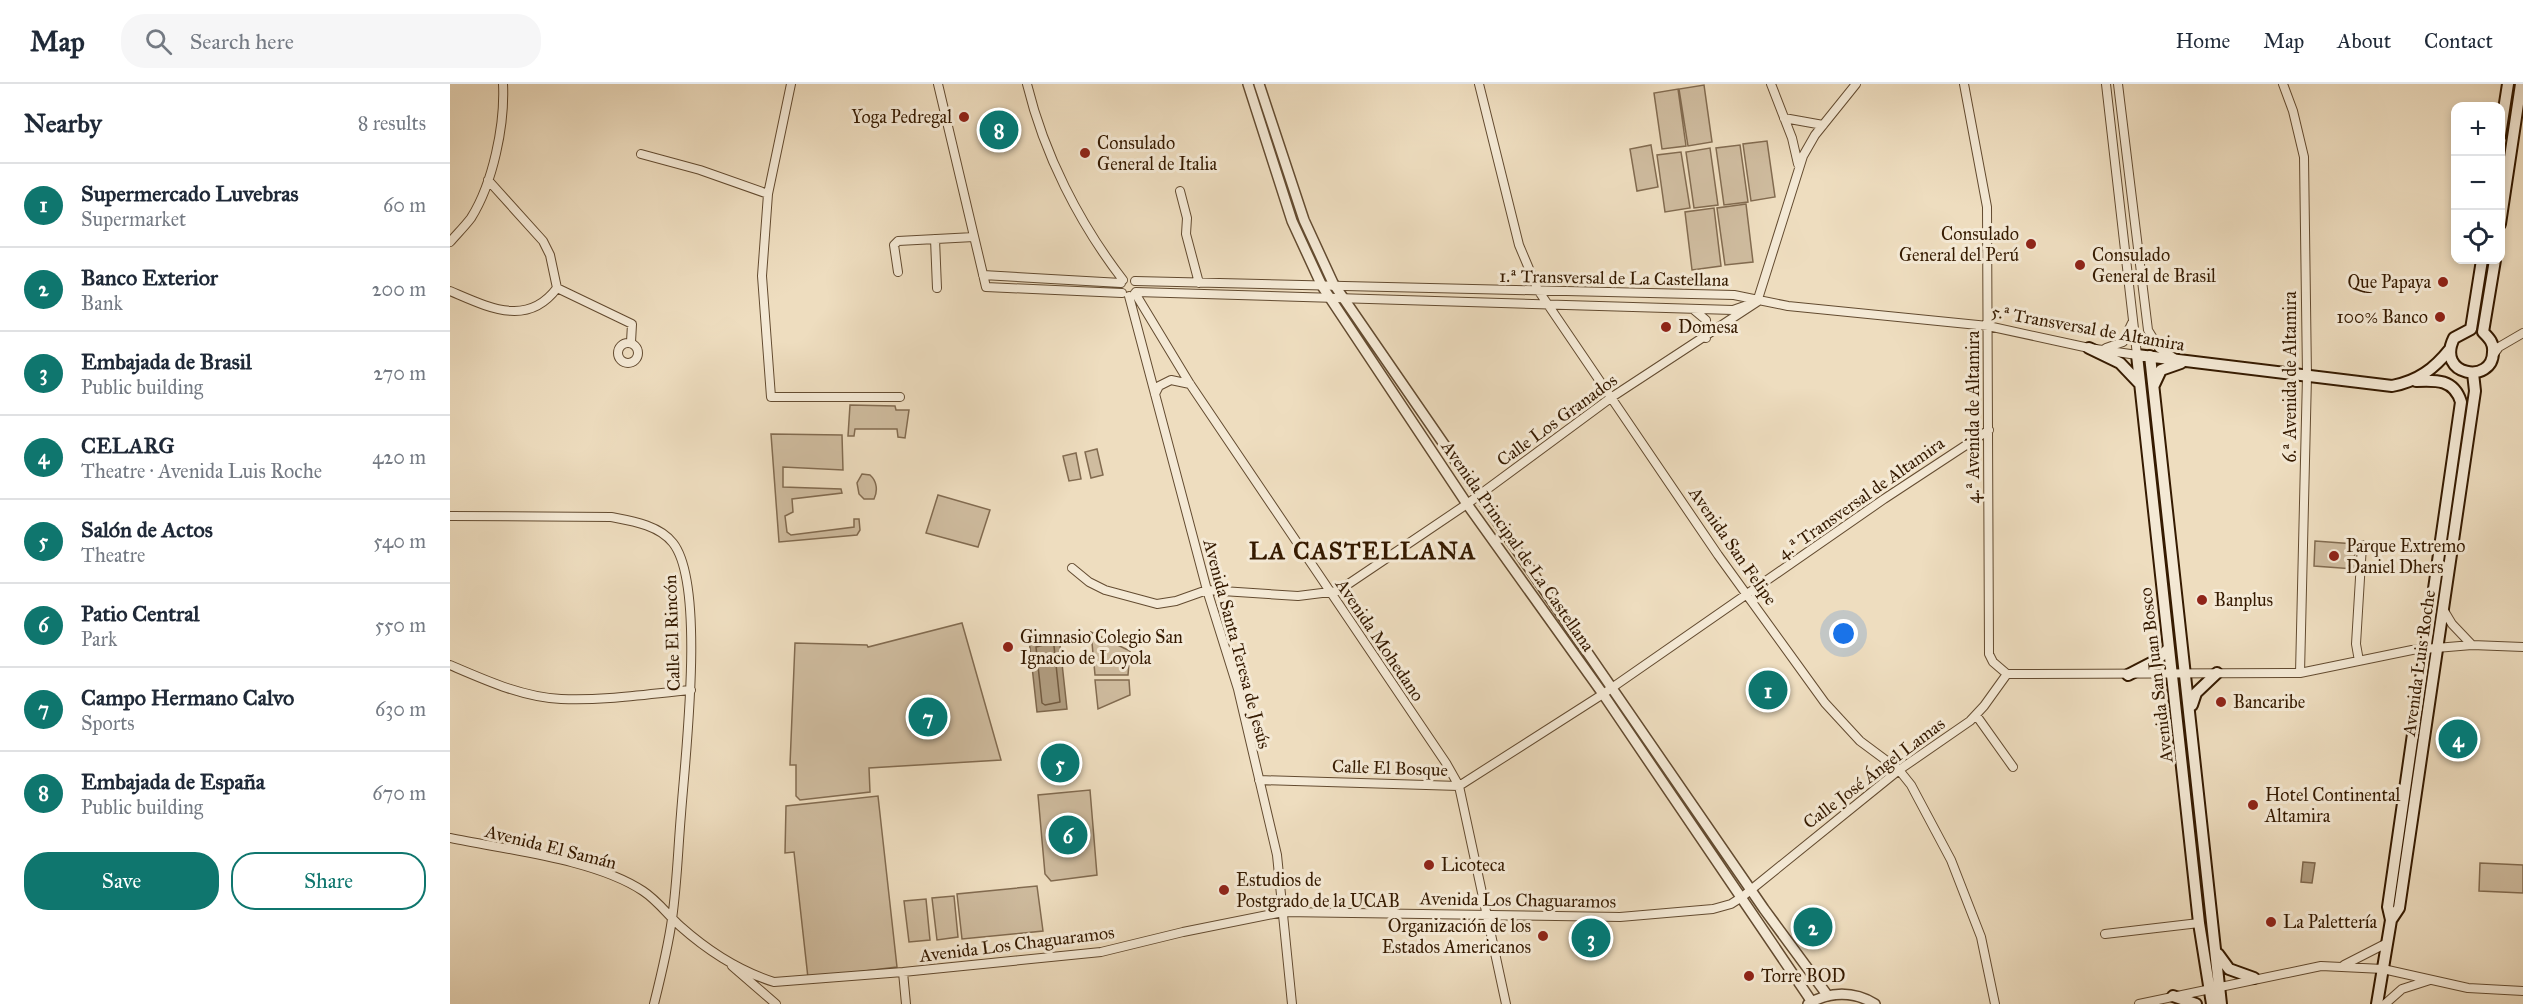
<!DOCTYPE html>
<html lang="en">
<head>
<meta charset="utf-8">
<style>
  body { margin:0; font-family:"IM FELL Great Primer",serif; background:#f6f6f7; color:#1f2937 }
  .controls { position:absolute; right:18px; top:18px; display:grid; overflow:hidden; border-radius:12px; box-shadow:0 3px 9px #0003 }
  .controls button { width:54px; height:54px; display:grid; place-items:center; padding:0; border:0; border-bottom:2px solid #e0e1e3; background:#fff; color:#1f2937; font:30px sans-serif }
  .you { position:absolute; left:1394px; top:550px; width:21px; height:21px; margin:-15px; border:4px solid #fff; border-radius:50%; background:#1a73e8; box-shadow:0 0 0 9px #1a73e833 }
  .badge { display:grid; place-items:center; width:39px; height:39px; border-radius:50%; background:#0f766e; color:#fff; font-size:20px; font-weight:700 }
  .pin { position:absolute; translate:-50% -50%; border:3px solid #fff; box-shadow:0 2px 6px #0006 }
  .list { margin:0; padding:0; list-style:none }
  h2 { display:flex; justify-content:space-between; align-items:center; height:78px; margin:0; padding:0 24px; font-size:26px }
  h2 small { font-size:20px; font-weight:400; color:#747a83 }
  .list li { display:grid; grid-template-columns:39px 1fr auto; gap:18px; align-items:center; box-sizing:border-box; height:84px; padding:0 24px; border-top:2px solid #e0e1e3 }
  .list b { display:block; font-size:22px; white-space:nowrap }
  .list p { margin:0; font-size:20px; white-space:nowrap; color:#747a83 }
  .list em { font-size:20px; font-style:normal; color:#747a83 }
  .actions { display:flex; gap:12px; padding:18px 24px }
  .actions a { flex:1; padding:14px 0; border:2px solid #0f766e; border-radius:24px; text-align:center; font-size:21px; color:#0f766e }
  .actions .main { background:#0f766e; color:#fff }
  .icon { flex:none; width:33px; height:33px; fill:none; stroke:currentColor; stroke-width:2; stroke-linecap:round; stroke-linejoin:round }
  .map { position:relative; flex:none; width:2073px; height:920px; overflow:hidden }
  header { display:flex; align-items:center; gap:36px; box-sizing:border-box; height:84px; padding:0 30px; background:#fff; border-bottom:2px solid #e0e1e3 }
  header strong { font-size:28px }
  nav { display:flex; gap:33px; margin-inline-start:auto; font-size:21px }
  .search { width:420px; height:54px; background:#f6f6f7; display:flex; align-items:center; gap:15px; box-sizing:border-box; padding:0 21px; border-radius:24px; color:#747a83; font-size:22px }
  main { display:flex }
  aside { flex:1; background:#fff }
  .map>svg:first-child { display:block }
</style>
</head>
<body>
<header>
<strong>Map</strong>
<div class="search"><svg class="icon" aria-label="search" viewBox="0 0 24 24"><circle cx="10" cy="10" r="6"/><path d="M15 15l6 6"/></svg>Search here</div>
<nav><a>Home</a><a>Map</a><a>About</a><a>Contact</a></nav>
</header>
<main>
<aside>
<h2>Nearby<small>8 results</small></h2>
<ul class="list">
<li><span class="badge">1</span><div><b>Supermercado Luvebras</b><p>Supermarket</p></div><em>60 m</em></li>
<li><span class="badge">2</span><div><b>Banco Exterior</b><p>Bank</p></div><em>200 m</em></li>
<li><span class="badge">3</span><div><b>Embajada de Brasil</b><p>Public building</p></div><em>270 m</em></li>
<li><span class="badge">4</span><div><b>CELARG</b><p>Theatre · Avenida Luis Roche</p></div><em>420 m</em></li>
<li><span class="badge">5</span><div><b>Salón de Actos</b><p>Theatre</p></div><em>540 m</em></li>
<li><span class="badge">6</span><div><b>Patio Central</b><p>Park</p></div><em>550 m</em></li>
<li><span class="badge">7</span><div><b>Campo Hermano Calvo</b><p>Sports</p></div><em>630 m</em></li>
<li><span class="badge">8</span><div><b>Embajada de España</b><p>Public building</p></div><em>670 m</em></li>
</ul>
<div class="actions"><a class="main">Save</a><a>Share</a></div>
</aside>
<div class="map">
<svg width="2073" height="920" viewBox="0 0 2073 920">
  <rect width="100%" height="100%" fill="#eeddbf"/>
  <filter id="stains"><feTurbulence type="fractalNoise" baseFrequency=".00333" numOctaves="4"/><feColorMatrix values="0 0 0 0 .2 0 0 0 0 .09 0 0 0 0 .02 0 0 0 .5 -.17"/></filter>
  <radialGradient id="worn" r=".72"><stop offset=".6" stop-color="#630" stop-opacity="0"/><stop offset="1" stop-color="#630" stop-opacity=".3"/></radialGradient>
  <path fill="#cfbc9f" stroke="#826b50" stroke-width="1.5" d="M 1254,1 L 1262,58 L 1238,62 L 1229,5 Z
    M 1228,5 L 1236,62 L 1212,65 L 1204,9 Z
    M 1317,57 L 1325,113 L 1301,117 L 1293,60 Z
    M 1201,61 L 1208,103 L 1187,107 L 1180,65 Z
    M 1290,61 L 1298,118 L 1274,121 L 1266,64 Z
    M 1260,64 L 1268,121 L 1244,124 L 1236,68 Z
    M 1231,68 L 1240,124 L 1215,128 L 1207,71 Z
    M 1296,120 L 1303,178 L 1275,181 L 1267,124 Z
    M 1264,124 L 1271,182 L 1242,186 L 1235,128 Z
    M 400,321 L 445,322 L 446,326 L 459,326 L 455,354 L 448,353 L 447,345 L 405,345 L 404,352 L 398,352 Z
    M 321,350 L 392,351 L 393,386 L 333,383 L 333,403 L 391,405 L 392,409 L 342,415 L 343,428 L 335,432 L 337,448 L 341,451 L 404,443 L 404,435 L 409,435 L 410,446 L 407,451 L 329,458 Z
    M 647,365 L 653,391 L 641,394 L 635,368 Z
    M 626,369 L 631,395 L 619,397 L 613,372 Z
    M 412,390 L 420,391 C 427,397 428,407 424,415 L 414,415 L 409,410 L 407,399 Z
    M 488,411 L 540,426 L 528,463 L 476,449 Z
    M 1865,457 L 1905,460 L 1904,485 L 1864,482 Z
    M 512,539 L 551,676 L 419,684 L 420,708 L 350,716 L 346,712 L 346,681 L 340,681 L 345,559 L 417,561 L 418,563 Z
    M 641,548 L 680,567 L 678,591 L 645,591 Z
    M 645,596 L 679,596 L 680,611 L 648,625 Z
    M 640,706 L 647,791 L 601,797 L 595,790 L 588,711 Z
    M 428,712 L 447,883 L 358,894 L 344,768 L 335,769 L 336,722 Z
    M 2030,779 L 2073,781 L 2073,809 L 2029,807 Z
    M 587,802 L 593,847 L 512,855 L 507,810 Z
    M 504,812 L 508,853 L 487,856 L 482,814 Z
    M 476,815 L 480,856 L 459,858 L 454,817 Z"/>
  <path fill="#af9b7e" stroke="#7e674c" stroke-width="1.5" d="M 609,552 L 617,625 L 587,628 L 579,555 Z
    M 1853,778 L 1865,779 L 1862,799 L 1851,798 Z"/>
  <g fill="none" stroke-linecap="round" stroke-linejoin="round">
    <path stroke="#725a3f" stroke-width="1.5" d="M 601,559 L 604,562 L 610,618 L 595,621 L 592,619 L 586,563 Z"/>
    <g stroke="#634b30" stroke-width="10">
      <path id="minor" d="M 341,0 L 318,110 L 312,192 L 321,313 L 450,313
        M 488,0 L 536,203 L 672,209
        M 577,0 C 594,70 629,139 673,196
        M 1029,0 L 1069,161 L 1088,206 L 1268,471 L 1375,619 L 1410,657 L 1449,686 L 1461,701 L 1501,776 L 1531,853 L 1545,920
        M 1321,0 L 1342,54 L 1348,80
        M 1514,0 L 1537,123 L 1539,570 L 1543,578 L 1557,590
        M 1668,0 L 1698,246 L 1709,264 L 1724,274
        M 1833,0 L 1843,27 L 1854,73 L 1857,292 L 1850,589
        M 1334,34 L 1373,41
        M 191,70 L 250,86 L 318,110
        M 730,107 L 737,134 L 736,150 L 749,199
        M 485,155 L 487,204
        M 0,158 C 7,150 15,142 21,134 C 43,99 55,41 53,0
        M 448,188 L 444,161 L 448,157 L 524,153
        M 533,191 L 671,199
        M 685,197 L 1284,211 L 1338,222 L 1538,242 L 1639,264 L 1687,271 L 1656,0
        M 107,204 L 182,240 L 181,258
        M 0,207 C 38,223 77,244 107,204 L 100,171 L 93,157 L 38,96
        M 686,208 L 1283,226 L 1300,220
        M 685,209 L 740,300 L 996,679 L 1009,702 L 1056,920
        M 679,212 L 757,506 L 788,605 L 827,771 L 842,920
        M 1307,218 L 1353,72 L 1365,51 L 1406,0
        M 1244,226 L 1256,236 L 1256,254
        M168 269a10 10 0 1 1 20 0a10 10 0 1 1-20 0Z
        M 1656,264 L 1673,258 L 1682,239
        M 2044,270 L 2049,263 L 2073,249
        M 705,310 L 709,302 L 721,296 L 740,300
        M 0,432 L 161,433 C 182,437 209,441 223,459 C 256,501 235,674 231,730 C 228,765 227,800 222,835 C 218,864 211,892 204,920
        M 622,484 L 639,498 L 655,506 L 707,520 L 726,517 L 757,506 L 848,512 L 888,507 L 1017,420 L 1162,313 L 1307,218
        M 1993,525 L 2002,540 L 2022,561
        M 1909,577 L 1906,560 L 1912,461
        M 0,581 C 35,596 72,613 111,615 C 154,617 198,610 241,606
        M 1557,590 L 1850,589 L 1962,566 L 2022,561 L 2073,563
        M 1526,631 L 1563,683
        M 809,696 L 1009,702 L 1153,610 L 1434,415 L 1539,346
        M 0,754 C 57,766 145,775 193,807 C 207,816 218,831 230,842 C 257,866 289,887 324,898 L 453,888 L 651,868 L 733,848 L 833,828 L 1170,833 L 1263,825 L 1281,820 L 1292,813 L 1449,686 L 1520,637 L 1534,622 L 1557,590
        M 1655,850 L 1749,839
        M 1894,881 L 1937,859
        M 282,882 L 326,920
        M 453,888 L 456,920
        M 1689,920 L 1871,882 L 1933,885 L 2018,904 L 2073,907
        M 1935,920 L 1952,905 L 1980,896"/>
    </g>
    <g stroke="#634b30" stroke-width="12">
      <path id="tertiary" d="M 798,0 L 842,137 L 872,202 L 1017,420 L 1153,610 L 1362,918
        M 809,0 L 854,136 L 883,199 L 1314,825 L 1378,912
        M 1358,920 C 1380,907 1404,907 1425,920"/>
    </g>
    <g stroke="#351a00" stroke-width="14">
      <path id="secondary" d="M 2050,51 L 2058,0
        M 2050,140 L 2071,0
        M 2032,176 L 2021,245 L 2004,254 C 1985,292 2043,301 2043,268 C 2044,259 2039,254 2033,248 L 2045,176
        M 1639,264 L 1670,279 L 1689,299
        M 1700,272 L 1771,920
        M 1704,301 L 1711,286 L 1731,279
        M 1678,591 L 1707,576 L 1719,564
        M 1742,621 L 1746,609 L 1767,589
        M 1941,836 L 1949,824 L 2025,307 L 2023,289
        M 1768,870 L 1779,885 L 1804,894
        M 1723,912 L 1746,920
        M 1762,920 L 1749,839 L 1687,271 L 1942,302 C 1968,297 1984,285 2000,265
        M 1927,920 L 1941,836 L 1938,823 L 2011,318 C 2004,295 1986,296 1966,297"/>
    </g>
    <use href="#minor" stroke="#f4e9d5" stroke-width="8"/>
    <use href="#tertiary" stroke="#f4e9d5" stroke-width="9"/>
    <use href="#secondary" stroke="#f4e9d5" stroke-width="10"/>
  </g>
  <g fill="#8f2418" stroke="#f4e9d5" stroke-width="2">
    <circle cx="514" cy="33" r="6"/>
    <circle cx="635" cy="69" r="6"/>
    <circle cx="1581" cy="160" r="6"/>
    <circle cx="1630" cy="181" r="6"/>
    <circle cx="1993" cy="198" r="6"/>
    <circle cx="1990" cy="233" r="6"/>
    <circle cx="1216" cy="243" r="6"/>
    <circle cx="1884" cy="472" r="6"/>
    <circle cx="1752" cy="516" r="6"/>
    <circle cx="558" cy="563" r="6"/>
    <circle cx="1771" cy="618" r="6"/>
    <circle cx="1803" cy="721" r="6"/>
    <circle cx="979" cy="781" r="6"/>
    <circle cx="774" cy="806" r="6"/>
    <circle cx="1821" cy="838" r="6"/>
    <circle cx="1093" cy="852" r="6"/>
    <circle cx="1299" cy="892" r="6"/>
  </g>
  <g text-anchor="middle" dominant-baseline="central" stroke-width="6" stroke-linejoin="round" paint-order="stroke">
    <g font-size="18" fill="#351a00" stroke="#f4e9d5" text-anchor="start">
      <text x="502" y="33" text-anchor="end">Yoga Pedregal</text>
      <text x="647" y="59">Consulado<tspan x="647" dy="21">General de Italia</tspan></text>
      <text x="1569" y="150" text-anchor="end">Consulado<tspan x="1569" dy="21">General del Perú</tspan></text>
      <text x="1642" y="171">Consulado<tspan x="1642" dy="21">General de Brasil</tspan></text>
      <text x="1981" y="198" text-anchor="end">Que Papaya</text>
      <text x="1978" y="233" text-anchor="end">100% Banco</text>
      <text x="1228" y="243">Domesa</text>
      <text x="1896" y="462">Parque Extremo<tspan x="1896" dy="21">Daniel Dhers</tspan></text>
      <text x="1764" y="516">Banplus</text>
      <text x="570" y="553">Gimnasio Colegio San<tspan x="570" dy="21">Ignacio de Loyola</tspan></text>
      <text x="1783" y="618">Bancaribe</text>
      <text x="1815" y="711">Hotel Continental<tspan x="1815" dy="21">Altamira</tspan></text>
      <text x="991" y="781">Licoteca</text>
      <text x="786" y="796">Estudios de<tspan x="786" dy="21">Postgrado de la UCAB</tspan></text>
      <text x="1833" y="838">La Palettería</text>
      <text x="1081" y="842" text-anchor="end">Organización de los<tspan x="1081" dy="21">Estados Americanos</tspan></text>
      <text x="1311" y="892">Torre BOD</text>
    </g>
    <g font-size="18" fill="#351a00" stroke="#f4e9d5">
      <text transform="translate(1164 194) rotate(1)">1.ª Transversal de La Castellana</text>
      <text transform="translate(1638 244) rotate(10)">5.ª Transversal de Altamira</text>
      <text transform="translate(1840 293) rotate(-90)">6.ª Avenida de Altamira</text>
      <text transform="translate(1523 333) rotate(-90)">4.ª Avenida de Altamira</text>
      <text transform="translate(1107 336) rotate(-36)">Calle Los Granados</text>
      <text transform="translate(1411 414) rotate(-35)">4.ª Transversal de Altamira</text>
      <text transform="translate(1068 462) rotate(55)">Avenida Principal de La Castellana</text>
      <text transform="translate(1283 462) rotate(55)">Avenida San Felipe</text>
      <text transform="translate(222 549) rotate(-92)">Calle El Rincón</text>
      <text transform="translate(930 556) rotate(56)">Avenida Mohedano</text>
      <text transform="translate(787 560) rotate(75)">Avenida Santa Teresa de Jesús</text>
      <text transform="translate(1969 579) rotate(-82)">Avenida Luis Roche</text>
      <text transform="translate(1706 591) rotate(-97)">Avenida San Juan Bosco</text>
      <text transform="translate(940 684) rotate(2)">Calle El Bosque</text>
      <text transform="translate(1424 689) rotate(-37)">Calle José Ángel Lamas</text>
      <text transform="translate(101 763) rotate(14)">Avenida El Samán</text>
      <text transform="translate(1068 816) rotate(1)">Avenida Los Chaguaramos</text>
      <text transform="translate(567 860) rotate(-7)">Avenida Los Chaguaramos</text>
    </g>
    <g font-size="24" font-weight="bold" letter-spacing="1.5" fill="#351a00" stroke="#f4e9d5">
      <text x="913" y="467">LA CASTELLANA</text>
    </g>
  </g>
  <rect width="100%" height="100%" filter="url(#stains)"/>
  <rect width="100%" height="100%" fill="url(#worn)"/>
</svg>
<div class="controls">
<button>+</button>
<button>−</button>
<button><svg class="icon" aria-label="locate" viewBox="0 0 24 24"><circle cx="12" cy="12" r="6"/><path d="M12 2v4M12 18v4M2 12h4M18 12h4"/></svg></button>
</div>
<div class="you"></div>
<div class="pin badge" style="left:1318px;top:606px">1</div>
<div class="pin badge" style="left:1363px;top:843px">2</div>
<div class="pin badge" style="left:1141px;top:854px">3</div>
<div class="pin badge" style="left:2008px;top:655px">4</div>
<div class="pin badge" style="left:610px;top:679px">5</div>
<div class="pin badge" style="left:618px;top:751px">6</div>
<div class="pin badge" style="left:478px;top:633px">7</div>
<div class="pin badge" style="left:549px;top:46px">8</div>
</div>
</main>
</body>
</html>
